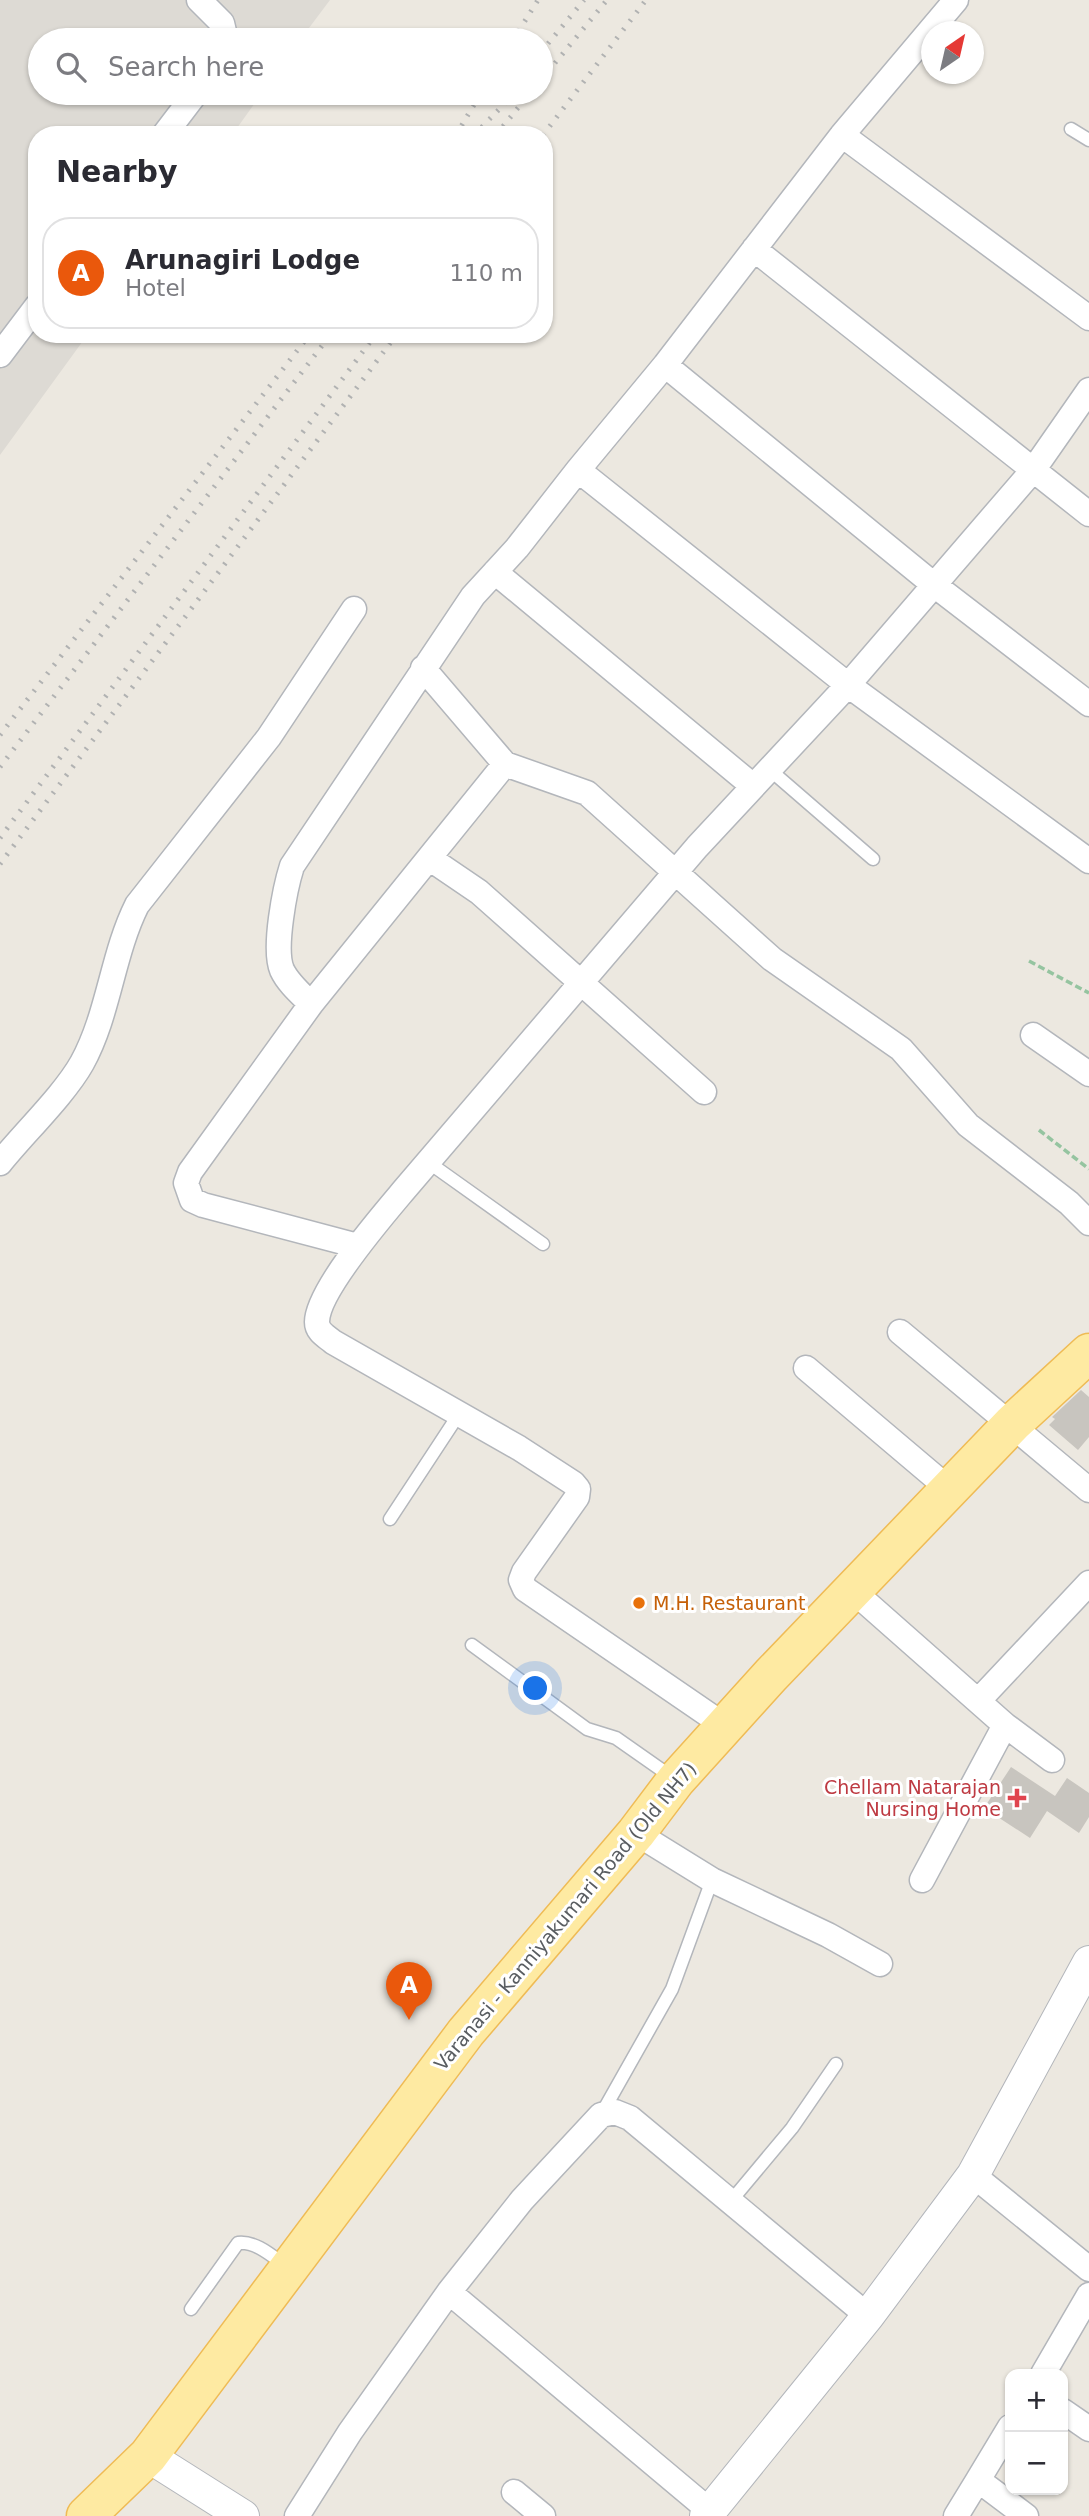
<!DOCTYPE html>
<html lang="en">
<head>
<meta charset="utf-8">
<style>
  body { margin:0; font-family:"DejaVu Sans",sans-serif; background:#f2f2f3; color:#2b2b33 }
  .controls { position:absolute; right:21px; bottom:21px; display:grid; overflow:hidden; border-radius:14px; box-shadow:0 2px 5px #0004 }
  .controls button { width:63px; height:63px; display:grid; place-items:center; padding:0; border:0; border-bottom:2px solid #e1e1e2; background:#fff; color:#2b2b33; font:35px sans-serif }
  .compass { position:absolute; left:921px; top:21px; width:63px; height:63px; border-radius:50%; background:#fff; box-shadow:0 2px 5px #0004; rotate:34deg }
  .you { position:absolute; left:536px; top:1689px; width:24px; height:24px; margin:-18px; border:5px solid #fff; border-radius:50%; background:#1a73e8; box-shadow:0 0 0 10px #1a73e833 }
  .badge { display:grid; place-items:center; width:46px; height:46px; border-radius:50%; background:#ea580c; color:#fff; font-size:23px; font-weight:700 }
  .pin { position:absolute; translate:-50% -58px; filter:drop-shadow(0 2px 4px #0008) }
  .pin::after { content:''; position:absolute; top:37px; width:24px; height:21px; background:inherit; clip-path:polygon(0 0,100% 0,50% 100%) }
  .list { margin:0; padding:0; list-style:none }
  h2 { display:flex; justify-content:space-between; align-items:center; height:91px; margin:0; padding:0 28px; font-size:30px }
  h2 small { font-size:23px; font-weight:400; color:#7c7c81 }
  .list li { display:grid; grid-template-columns:46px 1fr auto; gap:21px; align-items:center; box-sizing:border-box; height:112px; margin:0 14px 14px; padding:0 14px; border:2px solid #e1e1e2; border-radius:28px }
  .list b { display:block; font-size:26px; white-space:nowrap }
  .list p { margin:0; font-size:23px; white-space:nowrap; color:#7c7c81 }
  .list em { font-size:23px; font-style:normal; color:#7c7c81 }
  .icon { flex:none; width:38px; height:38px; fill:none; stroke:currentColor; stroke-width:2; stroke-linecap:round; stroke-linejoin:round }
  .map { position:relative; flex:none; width:1089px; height:2516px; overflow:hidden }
  .search { position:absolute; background:#fff; box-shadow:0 2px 5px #0004; left:28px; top:28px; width:525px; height:77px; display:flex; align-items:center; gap:18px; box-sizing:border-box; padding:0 24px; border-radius:38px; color:#7c7c81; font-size:26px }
  .panel { position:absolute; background:#fff; box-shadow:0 2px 5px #0004; left:28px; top:126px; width:525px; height:217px; border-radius:28px }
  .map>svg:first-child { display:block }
</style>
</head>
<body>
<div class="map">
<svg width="1089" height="2516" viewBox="0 0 1089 2516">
  <rect width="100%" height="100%" fill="#ece8e0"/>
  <path fill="#dddad4" d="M 0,0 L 330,0 L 300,40 L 40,40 L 40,93 L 262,93 L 232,135 L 37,135 L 37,334 L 88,334 L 0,455 Z"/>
  <path fill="#c8c5bf" d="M 1081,1390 L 1089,1397 L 1089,1437 L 1078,1450 L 1049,1425 L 1055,1419 L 1052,1417 Z
    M 1011,1767 L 1055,1796 L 1067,1778 L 1089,1793 L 1089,1817 L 1079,1833 L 1047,1811 L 1030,1838 L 984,1808 Z"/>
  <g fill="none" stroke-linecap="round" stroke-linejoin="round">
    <g stroke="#b3b6bb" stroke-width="15">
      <path id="service" d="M 1071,129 L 1089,140
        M 769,769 L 873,859
        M 428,1162 L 543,1244
        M 390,1519 L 459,1414
        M 472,1645 L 587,1729 L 616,1738 L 673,1778
        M 602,2113 L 672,1989 L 712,1880
        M 731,2201 L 792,2128 L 836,2064
        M 191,2309 L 238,2243 C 256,2241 272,2256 286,2266"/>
    </g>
    <g stroke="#b3b6bb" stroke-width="27">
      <path id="minor" d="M 199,0 L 222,23 L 226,40
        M 956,0 L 842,135 L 665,365 L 578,470 L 848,685 L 1089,861
        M 164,135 L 196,93
        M 842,135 L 1089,318
        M 754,249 L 1089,514
        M 0,355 L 37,306
        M 665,365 L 933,584 L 1089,704
        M 495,572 L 753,786
        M 423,668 L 505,764 L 587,793 L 772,959 L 901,1049 L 968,1125 L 1069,1203 L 1089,1223
        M 429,858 L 479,892 L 704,1092
        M 311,1004 C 301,994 288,983 282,970 C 273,949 285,888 292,866 L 473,596 L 517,548 L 578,470
        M 1033,1035 L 1089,1074
        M 0,1163 C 24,1133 64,1095 82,1063 C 109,1014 112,955 137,905 L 269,737 L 354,609
        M 358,1246 L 203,1205 L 192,1200 L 186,1183 L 190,1172 L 311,1004 L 505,764
        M 900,1332 L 1089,1490
        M 806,1368 L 949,1489
        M 852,1590 L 1005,1725
        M 979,1700 L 1089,1583
        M 725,1726 L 525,1589 L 521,1580 L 524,1572 L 577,1497 L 578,1489 L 573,1483 L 519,1448 L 333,1342 C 326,1336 317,1332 317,1322 C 317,1291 383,1215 404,1190 L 697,847 L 848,685 L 1034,469 L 1089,390
        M 636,1833 L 712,1880 L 828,1935 L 880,1964
        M 922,1880 L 1005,1725 L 1052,1760
        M 973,2175 L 1089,2269
        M 449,2292 L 710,2511
        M 1043,2374 L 1089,2295
        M 1063,2411 L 1089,2429
        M 978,2480 L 1010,2427
        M 514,2492 L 543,2516
        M 297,2516 L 350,2432 L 449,2292 L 522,2200 L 601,2115 L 615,2112 L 630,2118 L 868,2316
        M 956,2516 L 978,2480 L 1026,2516"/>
    </g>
    <g stroke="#b3b6bb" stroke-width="34">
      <path id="tertiary" d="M 148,2456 L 243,2516
        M 706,2516 L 868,2316 L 973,2175 L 1089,1962"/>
    </g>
    <g stroke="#efbb55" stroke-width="41">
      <path id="primary" d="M 86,2516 L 148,2456 L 466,2032 L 636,1833 L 676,1780 L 771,1675 L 1013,1423 L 1089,1353"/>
    </g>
    <path stroke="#95c4a0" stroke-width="3.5" stroke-dasharray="7 3.5" stroke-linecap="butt" d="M 1029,961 L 1089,993
      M 1039,1130 L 1089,1169"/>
    <use href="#service" stroke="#fff" stroke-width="12"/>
    <use href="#minor" stroke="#fff" stroke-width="24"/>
    <use href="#tertiary" stroke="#fff" stroke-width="32"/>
    <use href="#primary" stroke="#feeaa2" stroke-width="38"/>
    <path stroke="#b1b2b2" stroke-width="5" stroke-dasharray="2 9" stroke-linecap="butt" d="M 513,40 L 538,0
      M 541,52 L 584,0
      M 541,80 L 607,0
      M 456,135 L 481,93
      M 474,135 L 515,93
      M 496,135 L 530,93
      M 543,135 L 646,0
      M 0,735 L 310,334
      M 0,767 L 331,334
      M 0,838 L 376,334
      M 0,864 L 397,334"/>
  </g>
  <circle fill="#e8710a" stroke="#fff" stroke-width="2.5" cx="639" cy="1603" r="7"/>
  <path fill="#e0444e" stroke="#fff" stroke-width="2.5" d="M1013.5 1787.5h7v7h7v7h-7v7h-7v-7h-7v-7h7z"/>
  <g text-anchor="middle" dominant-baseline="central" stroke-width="6" stroke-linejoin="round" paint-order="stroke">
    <g font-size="19" fill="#c56008" stroke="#fff" text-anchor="start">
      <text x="653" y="1603">M.H. Restaurant</text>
    </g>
    <g font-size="19" fill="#be3a42" stroke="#fff" text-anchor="end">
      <text x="1001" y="1787">Chellam Natarajan<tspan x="1001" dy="22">Nursing Home</tspan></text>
    </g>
    <g font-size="19" fill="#595d61" stroke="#fff">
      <text transform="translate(565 1916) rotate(-50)">Varanasi - Kanniyakumari Road (Old NH7)</text>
    </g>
  </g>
</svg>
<div class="controls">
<button>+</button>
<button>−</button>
</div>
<svg class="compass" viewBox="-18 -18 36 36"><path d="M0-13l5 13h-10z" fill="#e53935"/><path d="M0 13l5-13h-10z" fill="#7c7c81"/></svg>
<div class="you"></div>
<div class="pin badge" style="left:409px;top:2020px">A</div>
<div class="search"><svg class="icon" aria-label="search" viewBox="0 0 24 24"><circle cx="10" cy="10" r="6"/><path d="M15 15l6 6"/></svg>Search here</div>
<section class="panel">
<h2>Nearby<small></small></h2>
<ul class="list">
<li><span class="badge">A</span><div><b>Arunagiri Lodge</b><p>Hotel</p></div><em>110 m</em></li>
</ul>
</section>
</div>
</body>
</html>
